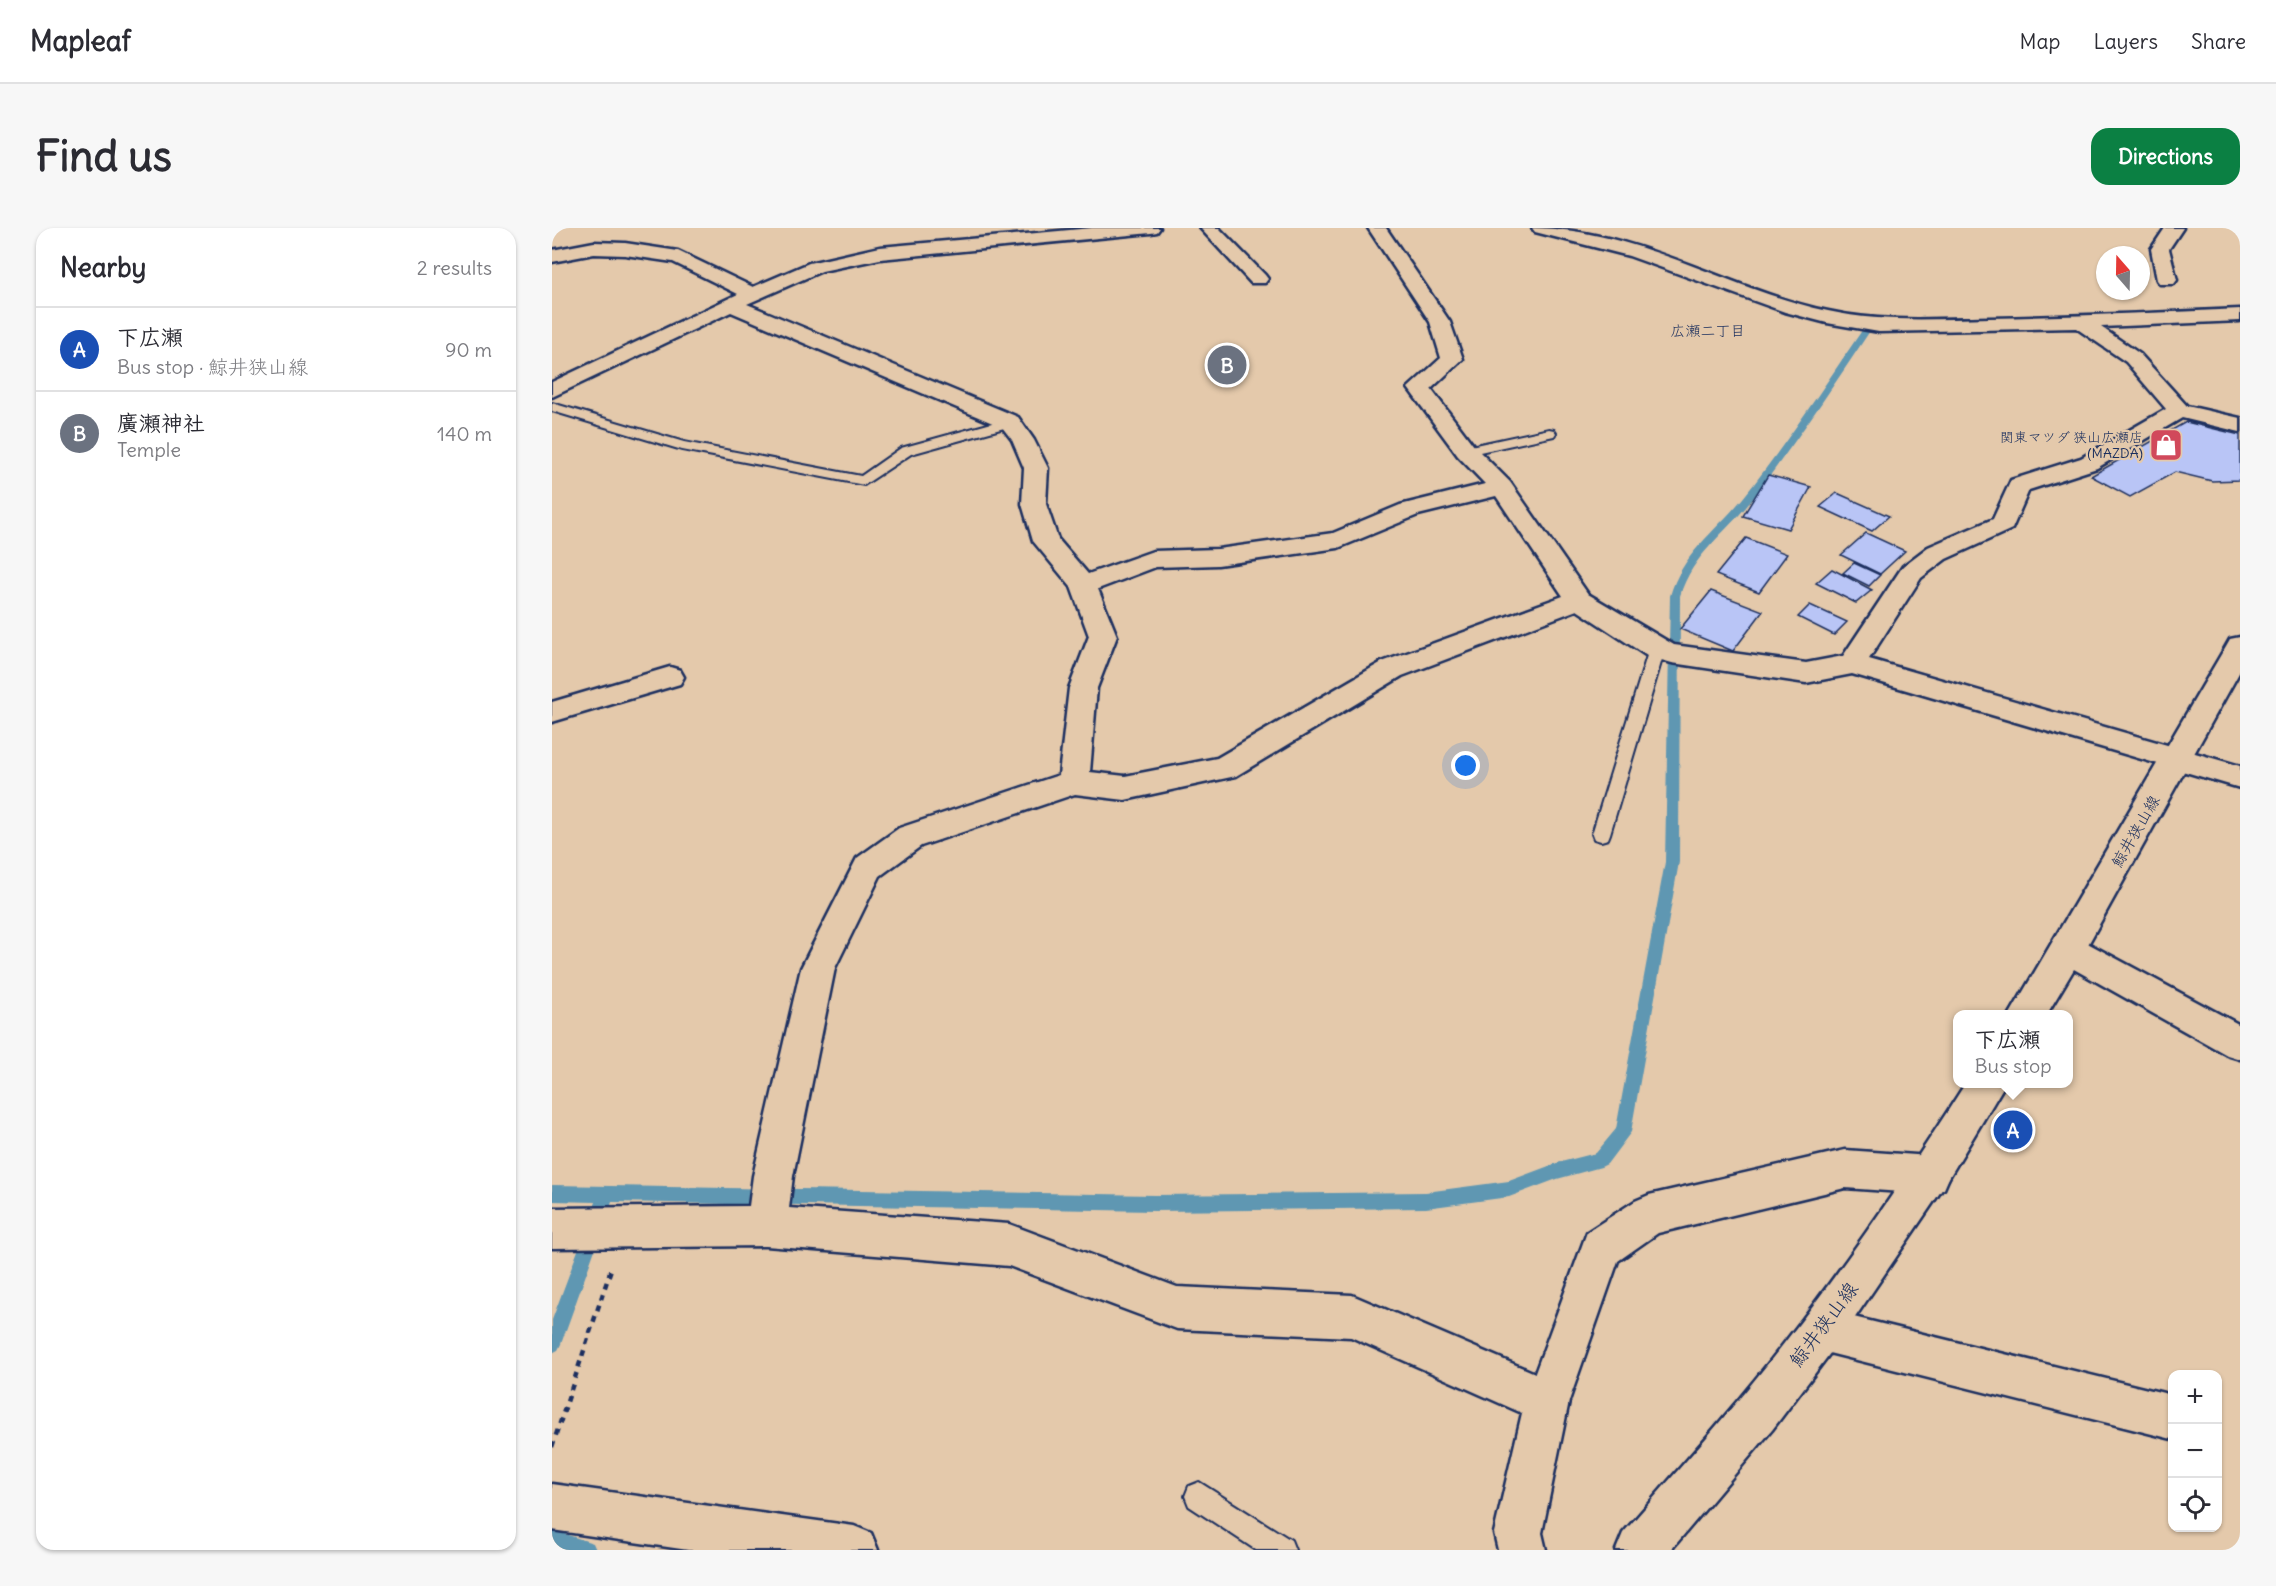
<!DOCTYPE html>
<html lang="en">
<head>
<meta charset="utf-8">
<style>
  body { margin:0; font-family:Delius,"Klee One",sans-serif; background:#f7f7f7; color:#2b2b33 }
  .controls { position:absolute; right:18px; bottom:18px; display:grid; overflow:hidden; border-radius:12px; box-shadow:0 2px 4px #0004 }
  .controls button { width:54px; height:54px; display:grid; place-items:center; padding:0; border:0; border-bottom:2px solid #e1e1e2; background:#fff; color:#2b2b33; font:30px sans-serif }
  .compass { position:absolute; left:1544px; top:18px; width:54px; height:54px; border-radius:50%; background:#fff; box-shadow:0 2px 4px #0004; rotate:340deg }
  .you { position:absolute; left:914px; top:538px; width:21px; height:21px; margin:-15px; border:4px solid #fff; border-radius:50%; background:#1a73e8; box-shadow:0 0 0 9px #1a73e833 }
  .badge { display:grid; place-items:center; width:39px; height:39px; border-radius:50%; background:#0b8043; color:#fff; font-size:20px; font-weight:700 }
  .pin { position:absolute; translate:-50% -50%; border:3px solid #fff; box-shadow:0 2px 6px #0006 }
  .popup { position:absolute; left:1401px; top:782px; width:120px; height:78px; box-sizing:border-box; display:grid; place-content:center; border-radius:12px; background:#fff; filter:drop-shadow(0 2px 4px #0005); font-size:20px; white-space:nowrap; color:#7c7c81 }
  .popup b { font-size:22px; color:#2b2b33 }
  .popup::after { content:''; position:absolute; left:50%; top:100%; margin-left:-12px; border:12px solid transparent; border-top-color:#fff }
  .list { margin:0; padding:0; list-style:none }
  h2 { display:flex; justify-content:space-between; align-items:center; height:78px; margin:0; padding:0 24px; font-size:26px }
  h2 small { font-size:20px; font-weight:400; color:#7c7c81 }
  .list li { display:grid; grid-template-columns:39px 1fr auto; gap:18px; align-items:center; box-sizing:border-box; height:84px; padding:0 24px; border-top:2px solid #e1e1e2 }
  .list b { display:block; font-size:22px; white-space:nowrap }
  .list p { margin:0; font-size:20px; white-space:nowrap; color:#7c7c81 }
  .list em { font-size:20px; font-style:normal; color:#7c7c81 }
  .icon { flex:none; width:33px; height:33px; fill:none; stroke:currentColor; stroke-width:2; stroke-linecap:round; stroke-linejoin:round }
  .map { position:relative; flex:none; width:1688px; height:1322px; overflow:hidden; border-radius:18px }
  header { display:flex; align-items:center; gap:36px; box-sizing:border-box; height:84px; padding:0 30px; background:#fff; border-bottom:2px solid #e1e1e2 }
  header strong { font-size:28px }
  nav { display:flex; gap:33px; margin-inline-start:auto; font-size:21px }
  .intro { display:flex; align-items:center; justify-content:space-between; box-sizing:border-box; height:144px; padding:0 36px }
  h1 { margin:0; font-size:42px }
  .button { padding:15px 27px; border-radius:18px; background:#0b8043; color:#fff; font-size:21px; font-weight:700 }
  main { display:flex; gap:36px; padding:0 36px }
  aside { flex:1; background:#fff; border-radius:18px; box-shadow:0 2px 4px #0004 }
  .map>svg:first-child { display:block }
</style>
</head>
<body>
<header>
<strong>Mapleaf</strong>
<nav><a>Map</a><a>Layers</a><a>Share</a></nav>
</header>
<div class="intro"><h1>Find us</h1><a class="button">Directions</a></div>
<main>
<aside>
<h2>Nearby<small>2 results</small></h2>
<ul class="list">
<li><span class="badge" style="background:#1a4fb4">A</span><div><b>下広瀬</b><p>Bus stop · 鯨井狭山線</p></div><em>90 m</em></li>
<li><span class="badge" style="background:#6b7280">B</span><div><b>廣瀬神社</b><p>Temple</p></div><em>140 m</em></li>
</ul>
</aside>
<div class="map">
<svg width="1688" height="1322" viewBox="0 0 1688 1322">
  <rect width="100%" height="100%" fill="#e4c9ab"/>
  <filter id="ink" filterUnits="userSpaceOnUse"><feTurbulence type="fractalNoise" baseFrequency=".0167" numOctaves="2"/><feDisplacementMap in="SourceGraphic" scale="12" xChannelSelector="R" yChannelSelector="G"/><feConvolveMatrix kernelMatrix="1 2 1 2 8 2 1 2 1" color-interpolation-filters="sRGB"/></filter>
  <g filter="url(#ink)">
    <g fill="none" stroke-linecap="round" stroke-linejoin="round">
      <path fill="#5f97b2" fill-rule="evenodd" d="M 1311,101 L 1318,103 C 1280,160 1241,218 1199,273 C 1174,305 1140,327 1128,368 L 1127,634 L 1079,904 L 1055,936 L 1049,939 L 1005,951 L 957,969 L 874,980 L 603,983 L 60,974 L 9,1116 L 6,1122 L 0,1125 L 0,1092 L 44,974 L 0,973 L 0,957 L 603,967 L 874,964 L 957,953 L 1005,935 L 1044,925 L 1064,901 L 1113,634 L 1118,368 C 1130,326 1164,303 1191,270 C 1234,216 1272,158 1311,101 Z
        M 0,1302 L 41,1315 L 44,1322 L 0,1322 Z"/>
    </g>
    <path fill="#b9c5f6" stroke="#1b2f5e" stroke-width="1.5" d="M 1634,194 L 1688,207 L 1688,252 L 1660,253 L 1623,244 L 1578,269 L 1539,248 Z
      M 1216,247 L 1259,259 L 1236,301 L 1191,288 Z
      M 1285,265 L 1337,288 L 1320,303 L 1268,279 Z
      M 1314,305 L 1353,323 L 1328,346 L 1289,327 Z
      M 1194,310 L 1235,326 L 1207,364 L 1164,347 Z
      M 1302,335 L 1328,347 L 1317,358 L 1291,345 Z
      M 1280,341 L 1320,362 L 1304,375 L 1264,355 Z
      M 1159,363 L 1211,383 L 1181,423 L 1128,401 Z
      M 1258,377 L 1295,394 L 1282,407 L 1246,389 Z"/>
    <g fill="none" stroke-linecap="round" stroke-linejoin="round">
      <g stroke="#1b2f5e" stroke-width="4">
        <path id="lane" d="M 0,175 L 132,214 L 309,248 L 349,220 L 458,190 L 465,194 L 463,197 L 359,226 L 312,257 L 130,222 L 0,183 Z
          M 997,201 L 1002,202 L 1004,205 L 1002,208 L 914,227 L 907,223 L 914,219 Z
          M 1105,415 L 1111,417 L 1113,421 L 1058,606 L 1056,611 L 1049,613 L 1042,611 L 1040,606 L 1097,421 L 1099,417 Z
          M 647,1254 L 739,1312 L 743,1322 L 704,1322 L 637,1278 L 633,1268 L 637,1258 Z"/>
      </g>
      <g stroke="#1b2f5e" stroke-width="5">
        <path id="street" d="M 540,0 L 608,0 L 605,4 L 599,5 L 328,31 L 270,43 L 195,76 L 466,189 L 482,212 L 496,240 L 494,276 L 506,311 L 536,346 L 601,323 L 666,321 L 781,305 L 848,277 L 933,256 L 906,228 L 856,160 L 889,130 L 878,94 L 816,0 L 834,0 L 898,94 L 911,131 L 879,161 L 922,218 L 958,254 L 1036,366 L 1122,417 L 1254,435 L 1291,428 L 1351,338 L 1376,319 L 1441,291 L 1459,252 L 1529,230 L 1614,181 L 1574,134 L 1524,100 L 1327,104 L 1275,95 L 1233,84 L 1077,28 L 983,4 L 980,0 C 1084,0 1176,62 1276,83 C 1330,95 1384,91 1438,90 C 1522,88 1605,85 1688,81 L 1688,93 L 1549,99 L 1588,126 L 1635,178 L 1688,190 L 1688,204 L 1630,190 L 1545,240 L 1477,262 L 1460,301 L 1394,331 L 1369,350 L 1317,431 L 1688,538 L 1688,560 L 1300,446 L 1254,455 L 1120,435 L 1095,428 L 1025,382 L 850,448 L 684,548 L 573,572 L 523,566 L 369,618 L 328,648 L 283,740 L 241,948 L 237,980 L 457,996 L 625,1059 L 800,1067 L 983,1145 L 1035,1004 L 1083,973 L 1097,967 L 1293,922 L 1378,928 L 1392,933 L 1398,947 L 1392,961 L 1378,966 L 1293,960 L 1106,1005 L 1066,1033 L 1017,1173 L 990,1305 L 994,1322 L 946,1322 L 942,1305 L 970,1185 L 799,1109 L 625,1101 L 457,1038 L 214,1018 L 0,1020 L 0,980 L 197,978 L 201,948 L 249,740 L 305,630 L 347,600 L 507,547 L 517,460 L 537,408 L 519,359 L 481,313 L 470,276 L 472,240 L 460,212 L 450,199 L 179,84 L 0,169 L 0,154 L 186,66 L 121,34 L 73,27 L 42,26 L 0,34 L 0,22 L 42,14 L 73,15 L 126,23 L 201,59 L 257,35 L 328,19 ZM 944,268 L 1011,368 L 830,434 L 665,530 L 573,548 L 538,544 L 545,460 L 565,408 L 546,361 L 604,339 L 666,337 L 786,320 L 866,287 Z
          M 648,0 L 667,0 L 713,47 L 716,51 L 713,55 L 699,55 Z
          M 1613,0 L 1631,0 L 1617,21 L 1625,52 L 1622,56 L 1608,56 L 1605,52 L 1599,21 Z
          M 118,439 L 128,442 L 132,449 L 128,456 L 0,494 L 0,474 Z
          M 1516,707 L 1528,711 L 1688,797 L 1688,831 L 1675,827 L 1504,731 L 1499,721 L 1504,711 Z
          M 1269,1081 L 1620,1167 L 1620,1211 L 1269,1123 L 1254,1117 L 1248,1102 L 1254,1087 Z
          M 0,1256 L 302,1298 L 319,1305 L 326,1322 L 136,1322 L 0,1302 Z"/>
      </g>
      <g stroke="#1b2f5e" stroke-width="5">
        <path id="secondary" d="M 1688,409 L 1688,443 L 1528,731 L 1495,786 L 1458,786 L 1674,418 L 1678,411 Z
          M 1413,856 L 1453,856 L 1389,963 L 1285,1116 L 1220,1202 L 1119,1322 L 1064,1322 L 1071,1305 C 1126,1242 1182,1180 1233,1114 C 1298,1031 1357,944 1413,856 Z"/>
      </g>
      <path stroke="#1b2f5e" stroke-width="4.5" stroke-dasharray="6 6" stroke-linecap="butt" d="M 0,1219 L 59,1041"/>
      <use href="#lane" fill="#e4c9ab" fill-rule="evenodd"/>
      <use href="#street" fill="#e4c9ab" fill-rule="evenodd"/>
      <use href="#secondary" fill="#e4c9ab" fill-rule="evenodd"/>
    </g>
  </g>
  <defs>
    <g id="shop-square" transform="scale(1.725)"><rect x="-9" y="-9" width="18" height="18" rx="4" fill="#d1495b" stroke="#e4c9ab"/><path d="M-5-2.5h2.3a2.7 3.5 0 0 1 5.4 0H5L5.5 6h-11ZM-1.5-2.5h3a1.5 2.3 0 0 0-3 0Z" fill="#fff"/></g>
  </defs>
  <g fill-rule="evenodd">
    <use href="#shop-square" x="1614" y="217"/>
  </g>
  <g text-anchor="middle" dominant-baseline="central" stroke-width="4.5" stroke-linejoin="round" paint-order="stroke">
    <g font-size="14" fill="#1b2f5e" stroke="#e4c9ab" text-anchor="end">
      <text x="1591" y="209">関東マツダ 狭山広瀬店<tspan x="1591" dy="16">(MAZDA)</tspan></text>
    </g>
    <g font-size="15" fill="#1b2f5e" stroke="#e4c9ab">
      <text x="1156" y="102">広瀬二丁目</text>
    </g>
    <g font-size="16" fill="#1b2f5e" stroke="#e4c9ab">
      <text transform="translate(1583 603) rotate(-60)">鯨井狭山線</text>
    </g>
    <g font-size="20" fill="#1b2f5e" stroke="#e4c9ab">
      <text transform="translate(1271 1096) rotate(-53)">鯨井狭山線</text>
    </g>
  </g>
</svg>
<div class="controls">
<button>+</button>
<button>−</button>
<button><svg class="icon" aria-label="locate" viewBox="0 0 24 24"><circle cx="12" cy="12" r="6"/><path d="M12 2v4M12 18v4M2 12h4M18 12h4"/></svg></button>
</div>
<svg class="compass" viewBox="-18 -18 36 36"><path d="M0-13l5 13h-10z" fill="#e53935"/><path d="M0 13l5-13h-10z" fill="#7c7c81"/></svg>
<div class="you"></div>
<div class="pin badge" style="left:1461px;top:902px;background:#1a4fb4">A</div>
<div class="popup"><b>下広瀬</b>Bus stop</div>
<div class="pin badge" style="left:675px;top:137px;background:#6b7280">B</div>
</div>
</main>
</body>
</html>
